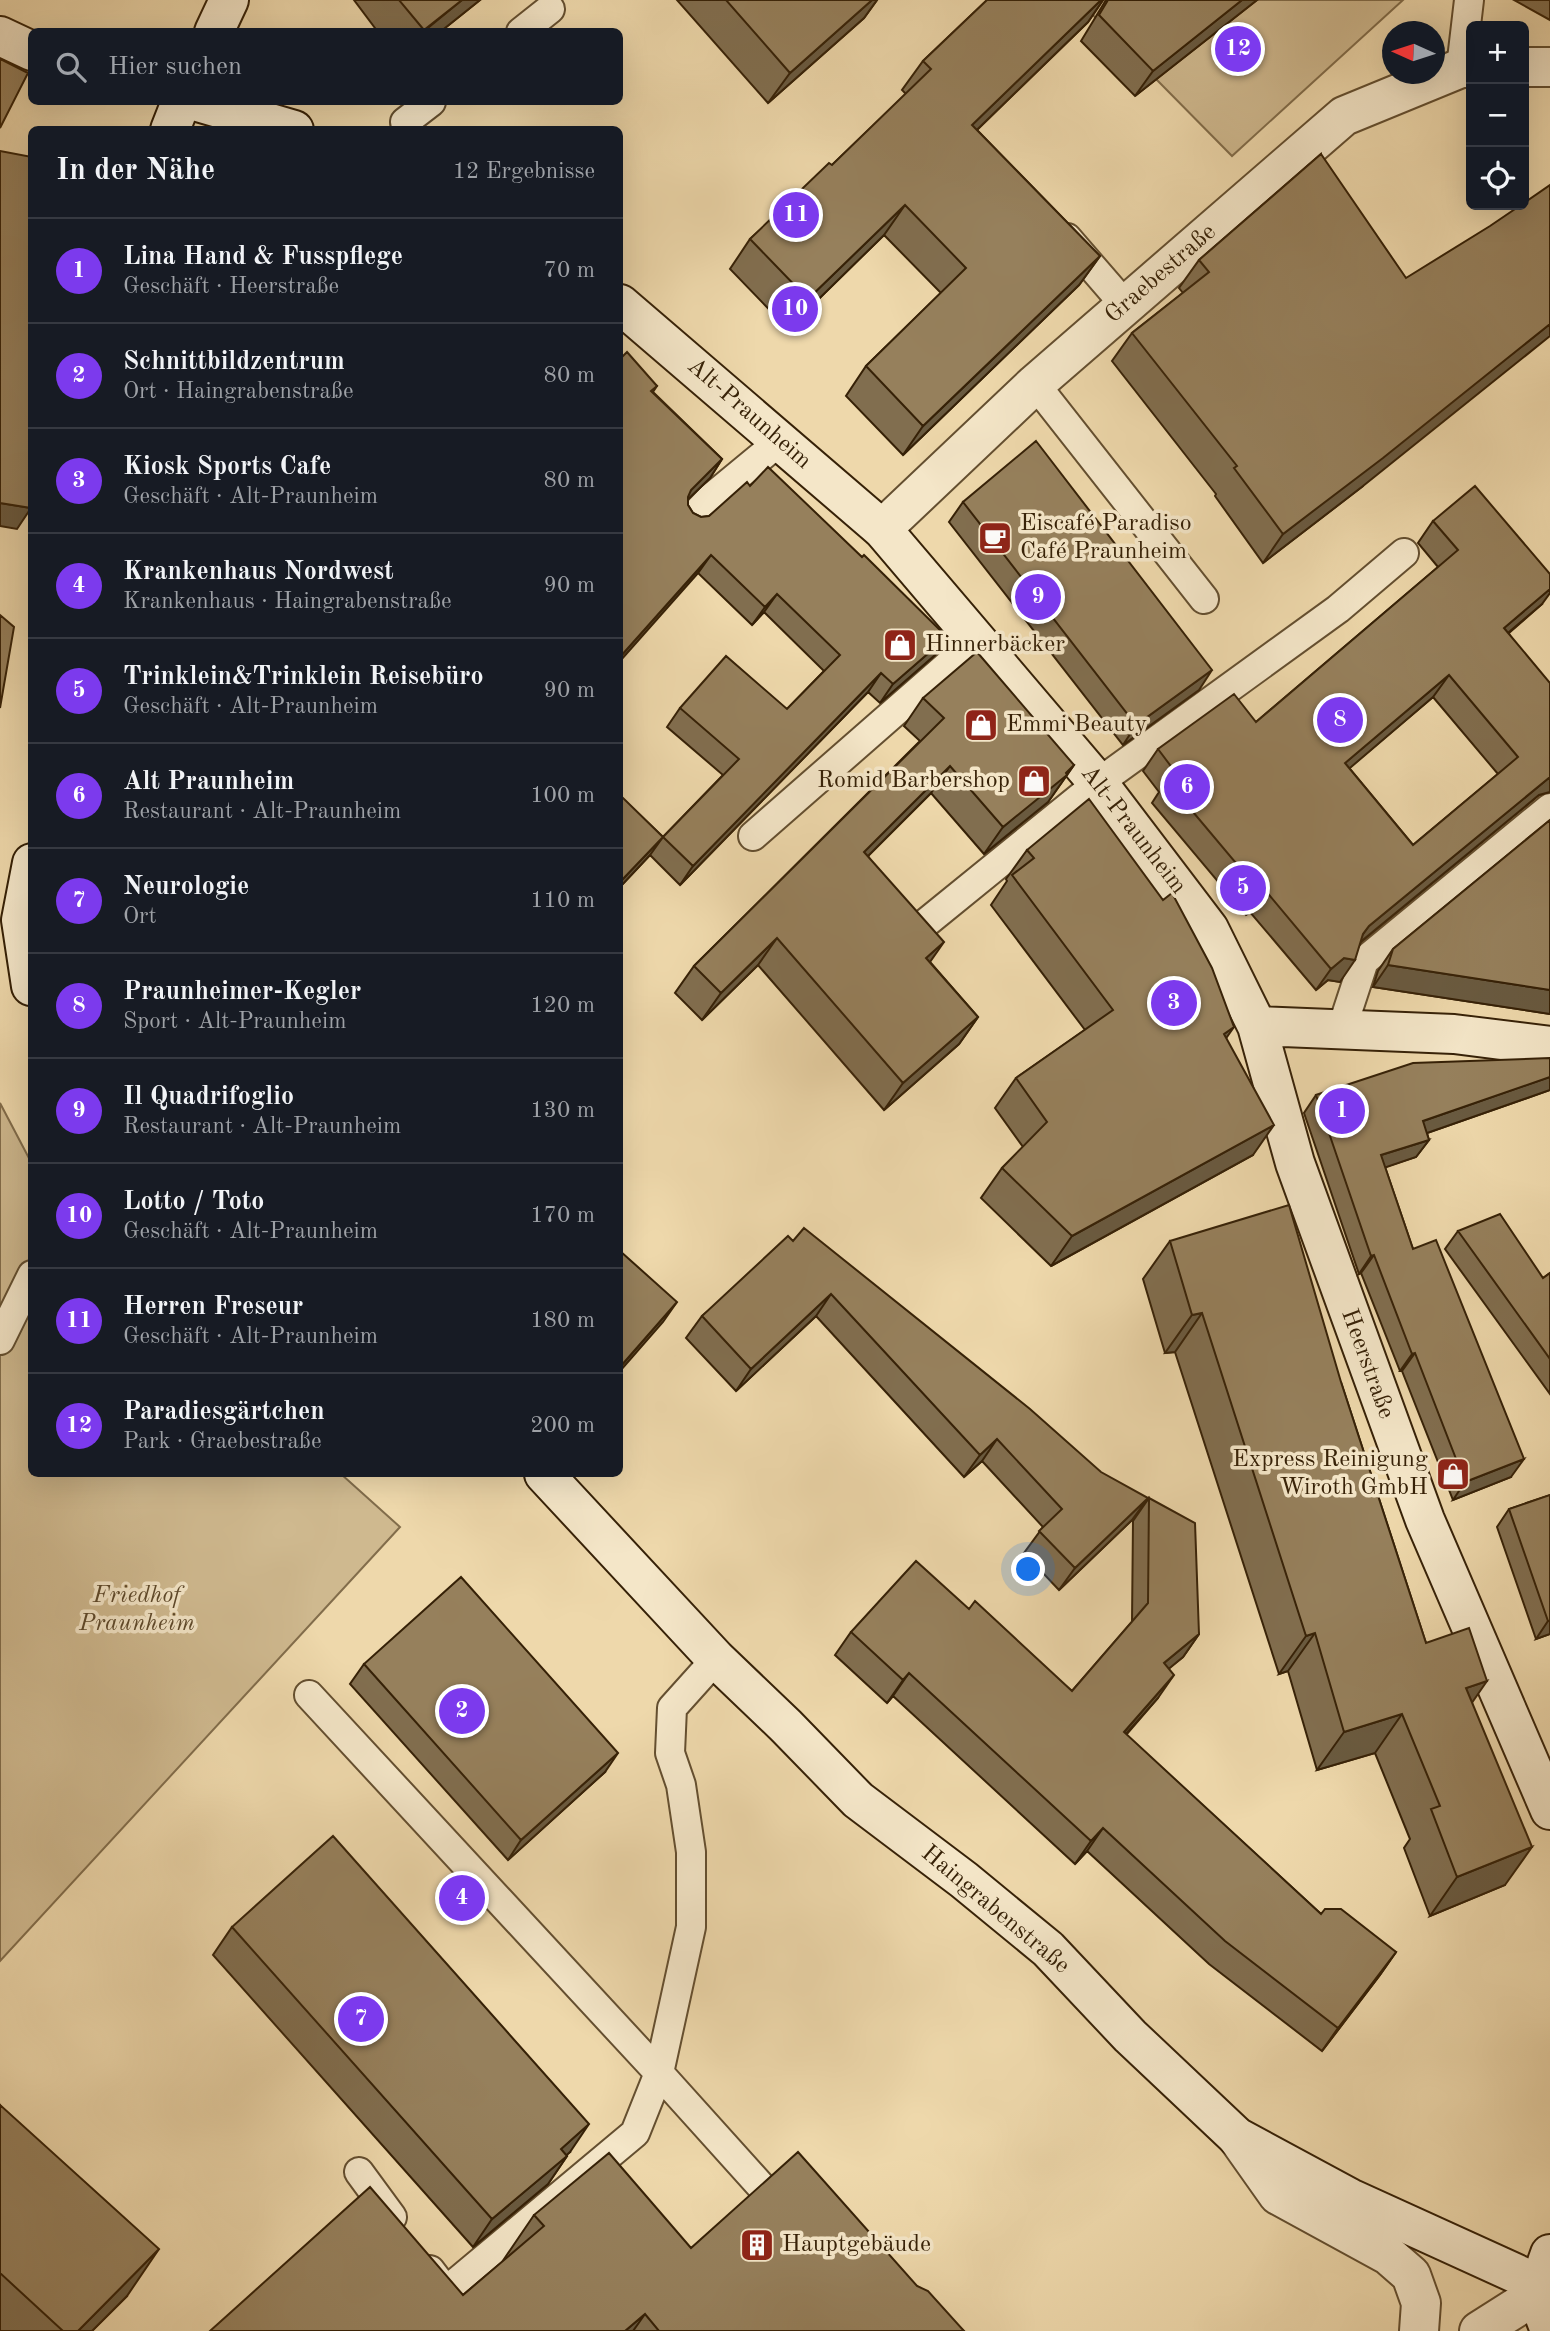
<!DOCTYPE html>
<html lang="de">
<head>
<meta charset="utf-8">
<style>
  body { margin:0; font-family:"Old Standard TT",serif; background:#20242c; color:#f1f3f6 }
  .controls { position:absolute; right:21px; top:21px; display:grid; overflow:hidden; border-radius:10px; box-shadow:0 7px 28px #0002 }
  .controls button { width:63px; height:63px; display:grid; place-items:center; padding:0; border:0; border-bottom:2px solid #363941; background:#171b24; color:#f1f3f6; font:35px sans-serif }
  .compass { position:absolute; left:1382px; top:21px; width:63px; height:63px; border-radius:50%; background:#171b24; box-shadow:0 7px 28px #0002; rotate:273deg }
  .you { position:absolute; left:1029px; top:1570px; width:24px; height:24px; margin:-18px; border:5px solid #fff; border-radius:50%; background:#1a73e8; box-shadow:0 0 0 10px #1a73e833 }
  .badge { display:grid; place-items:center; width:46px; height:46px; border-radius:50%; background:#7c3aed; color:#fff; font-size:23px; font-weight:700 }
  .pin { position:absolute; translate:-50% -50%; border:4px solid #fff; box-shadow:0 2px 7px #0006 }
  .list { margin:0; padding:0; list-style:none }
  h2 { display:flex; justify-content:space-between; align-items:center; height:91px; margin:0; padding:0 28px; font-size:30px }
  h2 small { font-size:23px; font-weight:400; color:#9ea1a6 }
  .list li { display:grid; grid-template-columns:46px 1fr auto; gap:21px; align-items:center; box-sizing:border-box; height:105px; padding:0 28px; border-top:2px solid #363941 }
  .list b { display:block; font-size:26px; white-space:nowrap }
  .list p { margin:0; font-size:23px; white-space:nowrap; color:#9ea1a6 }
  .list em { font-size:23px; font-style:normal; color:#9ea1a6 }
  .icon { flex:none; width:38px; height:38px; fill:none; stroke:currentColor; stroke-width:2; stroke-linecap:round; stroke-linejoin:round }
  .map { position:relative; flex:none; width:1550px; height:2331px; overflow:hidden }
  .search { position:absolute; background:#171b24; box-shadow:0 7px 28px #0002; left:28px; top:28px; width:595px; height:77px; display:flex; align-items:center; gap:18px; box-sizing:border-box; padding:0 24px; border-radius:10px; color:#9ea1a6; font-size:26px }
  .panel { position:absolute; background:#171b24; box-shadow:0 7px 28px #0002; left:28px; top:126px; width:595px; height:1351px; border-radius:10px }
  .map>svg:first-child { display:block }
</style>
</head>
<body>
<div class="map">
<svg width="1550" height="2331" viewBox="0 0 1550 2331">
  <rect width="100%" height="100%" fill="#eed8ab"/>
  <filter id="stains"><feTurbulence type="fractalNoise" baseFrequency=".00286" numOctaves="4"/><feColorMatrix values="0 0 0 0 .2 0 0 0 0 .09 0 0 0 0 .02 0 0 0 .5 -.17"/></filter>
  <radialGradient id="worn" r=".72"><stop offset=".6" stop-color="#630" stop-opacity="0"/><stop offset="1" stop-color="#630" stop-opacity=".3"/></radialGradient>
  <path fill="#cfb98f" stroke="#826d4b" stroke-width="2" d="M 1078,0 L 1403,0 L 1232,156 Z
    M 0,1103 L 31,1162 L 32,1474 L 341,1474 L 400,1527 L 0,1961 Z"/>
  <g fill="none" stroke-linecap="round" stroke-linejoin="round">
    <g stroke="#644f30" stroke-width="32">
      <path id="lane" d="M 521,32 L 550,9
        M 1461,68 L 1469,0
        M 405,122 L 431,102
        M 1067,238 L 1125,305
        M 1035,384 L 1204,599
        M 691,519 L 712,497 L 780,441
        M 753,836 L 978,639
        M 922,926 L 1098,783 L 1338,609 L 1404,553
        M 1341,1031 L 1364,961 L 1550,808
        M 0,1340 L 32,1275
        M 309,1695 L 659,2073 L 785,2213
        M 359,2172 L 392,2217
        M 430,2270 L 446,2291 L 635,2133 L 659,2073 L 691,1927 L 691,1852 L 681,1785 L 670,1753 L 672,1708 L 716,1659"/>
    </g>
    <g stroke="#644f30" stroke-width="42">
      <path id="street" d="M 1524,67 L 1550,67
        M 882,529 L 1035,384 L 1344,116 L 1461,68 L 1471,68
        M 1237,2137 L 1278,2195 L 1388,2255 L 1411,2275 L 1421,2303 L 1419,2331
        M 1479,2331 L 1542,2291"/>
    </g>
    <g stroke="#362107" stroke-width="42">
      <path id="secondary" d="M 214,32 L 229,0
        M 0,36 L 32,51
        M 198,102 L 294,130
        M 170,130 L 181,102
        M 620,304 L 882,529 L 1098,783 L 1209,929 L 1257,1026 L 1295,1163 L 1425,1520 L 1550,1810
        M 31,986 L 21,920 L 32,863
        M 1257,1026 L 1454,1034 L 1550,1046
        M 544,1474 L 716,1659 L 786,1726 L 858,1800 L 964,1880 L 1048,1949 L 1130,2036 L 1237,2137 L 1350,2198 L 1541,2285
        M 1550,2254 C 1541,2277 1537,2306 1550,2329"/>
    </g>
    <use href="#lane" stroke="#f4e6c8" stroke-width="28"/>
    <use href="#street" stroke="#f4e6c8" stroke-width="38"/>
    <use href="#secondary" stroke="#f4e6c8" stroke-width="38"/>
  </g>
  <path fill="#816e4f" stroke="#362107" stroke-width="2" fill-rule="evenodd" d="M 354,0 L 480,0 L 440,32 L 378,32 Z
    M 677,0 L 877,0 L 864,18 L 768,103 Z
    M 987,0 L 1103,0 L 1088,22 L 977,130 L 1100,256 L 1079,285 L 903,455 L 846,396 L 866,366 L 941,293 L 884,235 L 788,329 L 730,269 L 750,239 L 832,165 L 906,94 L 902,90 L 923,61 Z
    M 1106,0 L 1257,0 L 1135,96 L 1081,41 Z
    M 1514,0 L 1550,0 L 1550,20 Z
    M 1321,154 L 1363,486 L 1263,563 L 1215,496 L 1216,494 L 1112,361 L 1132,333 L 1183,293 L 1179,288 L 1199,260 Z
    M 620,356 L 657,386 L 653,392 L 722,459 L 710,478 L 688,499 L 688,505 L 693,513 L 701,517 L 709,516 L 750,486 L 862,557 L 947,637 L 935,655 L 880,703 L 868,692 L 680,885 L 650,855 L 620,887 L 620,796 L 663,837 L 723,775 L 667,727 L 680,708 L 787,709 L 824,671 L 764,612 L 752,625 L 698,573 Z
    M 963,502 L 1199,690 L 1123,745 L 949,522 Z
    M 1433,521 L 1542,604 L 1509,633 L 1548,792 L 1539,795 L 1361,942 L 1340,982 L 1328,980 L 1316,990 L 1250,912 L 1246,915 L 1152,803 L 1159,792 L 1143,771 L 1158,749 L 1256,722 L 1438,567 L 1418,543 ZM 1433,697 L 1498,774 L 1413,845 L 1349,768 Z
    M 923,698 L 1074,765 L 1048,802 L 984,854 L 931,793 L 868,856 L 930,962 L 978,1017 L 959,1044 L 884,1110 L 758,965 L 702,1020 L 675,993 L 694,966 L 920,741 L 904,726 Z
    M 1550,820 L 1550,1014 L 1373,987 L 1378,971 L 1393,949 Z
    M 1027,850 L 1226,1038 L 1253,1155 L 1051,1266 L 981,1198 L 1002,1168 L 1023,1147 L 995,1108 L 1016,1078 L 1085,1030 L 991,905 L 1007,881 L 1006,879 Z
    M 1550,1090 L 1427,1133 L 1429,1140 L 1416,1157 L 1385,1167 L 1413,1249 L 1511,1477 L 1453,1500 L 1402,1371 L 1400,1371 L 1361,1273 L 1359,1274 L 1304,1113 L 1316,1095 Z
    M 1458,1231 L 1543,1278 L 1550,1273 L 1550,1394 L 1445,1249 Z
    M 793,1241 L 1132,1520 L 1059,1590 L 1024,1553 L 1043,1527 L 982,1461 L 964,1477 L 816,1316 L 736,1391 L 686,1338 L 702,1316 Z
    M 1170,1241 L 1341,1382 L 1426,1643 L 1472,1703 L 1505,1885 L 1430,1916 L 1404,1848 L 1410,1839 L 1375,1753 L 1317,1770 L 1288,1671 L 1279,1674 L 1175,1352 L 1165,1353 L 1143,1279 Z
    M 1550,1495 L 1550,1634 L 1536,1639 L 1497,1527 L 1509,1509 Z
    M 1149,1498 L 1199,1634 L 1183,1657 L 1169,1668 L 1158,1698 L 1126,1735 L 1321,1914 L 1396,1952 L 1380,1975 L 1322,2051 L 1209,1964 L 1087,1851 L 1075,1864 L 893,1696 L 887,1703 L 835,1655 L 851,1632 L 969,1609 L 1072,1691 L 1132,1622 L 1133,1521 Z
    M 364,1664 L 605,1772 L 508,1860 L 350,1684 Z
    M 232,1927 L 570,2152 L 566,2155 L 567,2156 L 548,2184 L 473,2247 L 213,1955 Z
    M 0,2105 L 127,2296 L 92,2331 L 0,2331 Z
    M 534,2215 L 691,2248 L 917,2286 L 964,2331 L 210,2331 L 463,2295 L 502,2262 Z"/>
  <path fill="#695a40" stroke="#362107" stroke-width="2" d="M 462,0 L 480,0 L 440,32 L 423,32 Z
    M 872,0 L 877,0 L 864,18 L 768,103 L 790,73 Z
    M 1101,0 L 1103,0 L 1088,22 L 952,154 L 972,125 Z
    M 1242,0 L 1257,0 L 1135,96 L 1153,71 Z
    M 905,205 L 884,235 L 788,329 L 808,299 Z
    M 1100,256 L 1079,285 L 903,455 L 923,426 Z
    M 1550,324 L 1550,336 L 1363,486 L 1263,563 L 1283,534 Z
    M 722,459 L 710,478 L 679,508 L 691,490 Z
    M 0,503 L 31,508 L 17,529 L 0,526 Z
    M 711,555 L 698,573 L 620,661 L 620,657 Z
    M 1550,589 L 1550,593 L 1542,604 L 1489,649 L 1504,628 Z
    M 777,594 L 764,612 L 752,625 L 765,607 Z
    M 947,637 L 935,655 L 880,703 L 893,684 Z
    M 1212,670 L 1199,690 L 1123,745 L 1136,725 Z
    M 881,673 L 868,692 L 680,885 L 693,866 Z
    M 1449,675 L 1433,697 L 1330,785 L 1345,763 Z
    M 1074,765 L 1048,802 L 984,854 L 1003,827 Z
    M 950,766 L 931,793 L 845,879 L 864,852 Z
    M 1550,777 L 1550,792 L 1539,795 L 1353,948 L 1369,926 Z
    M 663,837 L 650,855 L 620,887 L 620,882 Z
    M 1265,890 L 1250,912 L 1246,915 L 1261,893 Z
    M 777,938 L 758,965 L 702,1020 L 721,993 Z
    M 944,942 L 925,969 L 926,958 Z
    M 1344,958 L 1355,960 L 1340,982 L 1328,980 L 1316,990 L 1331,969 Z
    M 1388,965 L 1550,990 L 1550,1014 L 1373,987 Z
    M 978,1017 L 959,1044 L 884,1110 L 903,1083 Z
    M 1234,1027 L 1213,1057 L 1224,1034 Z
    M 1550,1077 L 1550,1090 L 1410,1139 L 1423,1121 Z
    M 1274,1125 L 1253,1155 L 1051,1266 L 1072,1236 Z
    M 1429,1140 L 1416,1157 L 1369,1173 L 1381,1155 Z
    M 1374,1255 L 1361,1273 L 1359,1274 L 1371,1256 Z
    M 831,1294 L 816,1316 L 736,1391 L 751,1369 Z
    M 677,1302 L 663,1322 L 620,1371 L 620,1367 Z
    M 1202,1313 L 1175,1352 L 1165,1353 L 1192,1315 Z
    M 1415,1353 L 1402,1371 L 1400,1371 L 1412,1354 Z
    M 997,1439 L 982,1461 L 964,1477 L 980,1455 Z
    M 1524,1459 L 1511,1477 L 1453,1500 L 1465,1482 Z
    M 1148,1498 L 1132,1520 L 1059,1590 L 1075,1568 Z
    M 1548,1621 L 1550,1621 L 1550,1634 L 1536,1639 Z
    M 1315,1633 L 1288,1671 L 1279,1674 L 1306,1636 Z
    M 1199,1634 L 1183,1657 L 1148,1686 L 1164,1663 Z
    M 909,1673 L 893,1696 L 887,1703 L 903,1680 Z
    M 1174,1675 L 1158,1698 L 1107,1755 L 1124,1732 Z
    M 1487,1681 L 1460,1720 L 1466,1688 Z
    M 1402,1714 L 1375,1753 L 1317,1770 L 1344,1732 Z
    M 618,1753 L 605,1772 L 508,1860 L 521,1840 Z
    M 1103,1828 L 1087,1851 L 1075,1864 L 1091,1841 Z
    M 1532,1847 L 1505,1885 L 1430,1916 L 1457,1877 Z
    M 1396,1952 L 1380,1975 L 1322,2051 L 1338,2028 Z
    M 589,2124 L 570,2152 L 542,2177 L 561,2149 Z
    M 567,2156 L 548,2184 L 473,2247 L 492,2219 Z
    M 159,2249 L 127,2296 L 92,2331 L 78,2331 Z
    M 645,2314 L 633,2331 L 625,2331 Z"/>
  <path fill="#96805c" stroke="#362107" stroke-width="2" fill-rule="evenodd" d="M 399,0 L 462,0 L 424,30 Z
    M 726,0 L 872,0 L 790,73 Z
    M 987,0 L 1101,0 L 972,125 L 1100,256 L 923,426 L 866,366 L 966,268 L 905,205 L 808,299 L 750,239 L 829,163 L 832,165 L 931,69 L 923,61 Z
    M 1108,0 L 1242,0 L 1153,71 L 1099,15 Z
    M 0,59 L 28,73 L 0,128 Z
    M 0,151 L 32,157 L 31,508 L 0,503 Z
    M 1321,154 L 1406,278 L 1490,226 L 1521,205 L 1524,205 L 1524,203 L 1550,185 L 1550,324 L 1383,458 L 1283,534 L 1234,468 L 1237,466 L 1132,333 L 1209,272 L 1199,260 Z
    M 627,352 L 657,386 L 651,391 L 722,459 L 691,490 L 688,497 L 688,505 L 693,513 L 701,517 L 709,516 L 747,482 L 750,486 L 768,467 L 862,557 L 864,555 L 947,637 L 893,684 L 881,673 L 693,866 L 663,837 L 620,882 L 620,795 L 663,837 L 739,759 L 680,708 L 726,656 L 787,709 L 840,655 L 777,594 L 765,607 L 711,555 L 620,657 L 620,356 L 621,358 Z
    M 1036,441 L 1212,670 L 1136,725 L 963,502 Z
    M 1475,486 L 1550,574 L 1550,589 L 1504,628 L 1550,683 L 1550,777 L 1369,926 L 1363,934 L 1355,960 L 1344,958 L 1331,969 L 1265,890 L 1261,893 L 1167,781 L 1176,773 L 1158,749 L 1234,694 L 1256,722 L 1458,550 L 1433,521 ZM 1449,675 L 1518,757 L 1413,845 L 1345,763 Z
    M 0,615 L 14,627 L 0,708 Z
    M 977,652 L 1074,765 L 1066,773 L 1067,775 L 1003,827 L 950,766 L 864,852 L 944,942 L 926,958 L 978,1017 L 903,1083 L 777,938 L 721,993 L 694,966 L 944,718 L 923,698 Z
    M 1089,799 L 1163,900 L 1172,893 L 1212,968 L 1234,1027 L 1224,1034 L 1274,1125 L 1072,1236 L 1002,1168 L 1047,1122 L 1016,1078 L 1113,1010 L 1012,875 L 1034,858 L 1027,850 Z
    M 1550,820 L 1550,990 L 1388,965 L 1393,949 Z
    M 1550,1058 L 1550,1077 L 1423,1121 L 1429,1140 L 1381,1155 L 1413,1249 L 1436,1240 L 1524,1459 L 1465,1482 L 1415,1353 L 1412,1354 L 1374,1255 L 1371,1256 L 1316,1095 L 1413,1063 Z
    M 1289,1205 L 1341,1382 L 1426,1643 L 1469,1628 L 1487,1681 L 1466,1688 L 1532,1847 L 1457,1877 L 1431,1809 L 1440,1806 L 1402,1714 L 1344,1732 L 1315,1633 L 1306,1636 L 1202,1313 L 1192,1315 L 1170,1241 Z
    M 1500,1214 L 1543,1278 L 1550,1273 L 1550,1359 L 1458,1231 Z
    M 804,1228 L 1030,1409 L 1101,1472 L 1148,1498 L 1075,1568 L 1039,1531 L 1062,1509 L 997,1439 L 980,1455 L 831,1294 L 751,1369 L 702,1316 L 788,1236 L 793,1241 Z
    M 620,1251 L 677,1302 L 620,1367 Z
    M 1550,1495 L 1550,1621 L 1548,1621 L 1509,1509 Z
    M 1149,1498 L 1195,1523 L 1199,1634 L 1164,1663 L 1174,1675 L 1124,1732 L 1321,1914 L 1325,1909 L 1341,1909 L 1396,1952 L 1338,2028 L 1225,1941 L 1103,1828 L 1091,1841 L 909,1673 L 903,1680 L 851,1632 L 916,1561 L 969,1609 L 975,1601 L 1072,1691 L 1148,1603 Z
    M 461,1577 L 618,1753 L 521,1840 L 364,1664 Z
    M 333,1836 L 589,2124 L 561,2149 L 567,2156 L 492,2219 L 232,1927 Z
    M 0,2105 L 159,2249 L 78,2331 L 63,2331 L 0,2273 Z
    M 798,2152 L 917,2286 L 928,2291 L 964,2331 L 659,2331 L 645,2314 L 625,2331 L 210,2331 L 370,2187 L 463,2295 L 544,2226 L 534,2215 L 609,2153 L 691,2248 Z"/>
  <defs>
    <g id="cafe-square" transform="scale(1.75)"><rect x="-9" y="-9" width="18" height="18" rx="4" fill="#8f2418" stroke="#f4e6c8"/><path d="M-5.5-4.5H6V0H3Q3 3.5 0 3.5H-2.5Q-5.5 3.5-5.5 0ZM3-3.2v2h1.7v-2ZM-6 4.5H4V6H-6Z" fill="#fff"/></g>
    <g id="shop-square" transform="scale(1.75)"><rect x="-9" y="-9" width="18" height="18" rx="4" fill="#8f2418" stroke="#f4e6c8"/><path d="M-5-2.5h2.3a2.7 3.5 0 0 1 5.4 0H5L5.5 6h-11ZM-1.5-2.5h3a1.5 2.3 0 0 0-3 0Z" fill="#fff"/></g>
    <g id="building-square" transform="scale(1.75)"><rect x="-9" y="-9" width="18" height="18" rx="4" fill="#8f2418" stroke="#f4e6c8"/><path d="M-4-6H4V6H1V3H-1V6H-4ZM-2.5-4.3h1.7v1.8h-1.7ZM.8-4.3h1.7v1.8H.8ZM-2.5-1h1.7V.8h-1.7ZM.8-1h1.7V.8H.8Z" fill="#fff"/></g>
  </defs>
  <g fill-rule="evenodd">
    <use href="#cafe-square" x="995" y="538"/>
    <use href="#shop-square" x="900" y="645"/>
    <use href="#shop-square" x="981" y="725"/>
    <use href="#shop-square" x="1034" y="781"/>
    <use href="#shop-square" x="1453" y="1474"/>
    <use href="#building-square" x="757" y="2245"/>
  </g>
  <g text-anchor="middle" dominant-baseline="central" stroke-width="7" stroke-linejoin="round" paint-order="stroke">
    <g font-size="24" fill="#362107" stroke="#f4e6c8">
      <text transform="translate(1161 274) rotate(-41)">Graebestraße</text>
      <text transform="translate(749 414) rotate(41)">Alt-Praunheim</text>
      <text transform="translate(1133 830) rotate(52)">Alt-Praunheim</text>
      <text transform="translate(1367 1364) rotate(70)">Heerstraße</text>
      <text transform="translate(995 1910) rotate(40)">Haingrabenstraße</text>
    </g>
    <g font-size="24" fill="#362107" stroke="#f4e6c8" text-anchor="start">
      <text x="1020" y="524">Eiscafé Paradiso<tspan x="1020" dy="28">Café Praunheim</tspan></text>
      <text x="925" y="645">Hinnerbäcker</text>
      <text x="1006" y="725">Emmi Beauty</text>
      <text x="1010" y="781" text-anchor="end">Romid Barbershop</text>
      <text x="1428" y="1460" text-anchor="end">Express Reinigung<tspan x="1428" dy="28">Wiroth GmbH</tspan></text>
      <text x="782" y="2245">Hauptgebäude</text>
    </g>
    <g font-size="24" font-style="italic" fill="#5c4729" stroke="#f4e6c8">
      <text x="137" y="1596">Friedhof<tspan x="137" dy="28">Praunheim</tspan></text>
    </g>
  </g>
  <rect width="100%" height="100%" filter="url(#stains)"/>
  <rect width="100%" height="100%" fill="url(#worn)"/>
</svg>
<div class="controls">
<button>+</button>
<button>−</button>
<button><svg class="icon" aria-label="locate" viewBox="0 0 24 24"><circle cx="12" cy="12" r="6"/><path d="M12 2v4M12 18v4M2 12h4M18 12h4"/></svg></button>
</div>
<svg class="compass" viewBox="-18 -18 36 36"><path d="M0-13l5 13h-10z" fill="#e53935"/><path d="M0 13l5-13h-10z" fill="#9ea1a6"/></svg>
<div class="you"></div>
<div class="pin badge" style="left:1342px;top:1111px">1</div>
<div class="pin badge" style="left:462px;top:1711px">2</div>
<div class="pin badge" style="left:1174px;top:1003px">3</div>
<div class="pin badge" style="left:462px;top:1898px">4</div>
<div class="pin badge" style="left:1243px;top:888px">5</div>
<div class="pin badge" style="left:1187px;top:787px">6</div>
<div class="pin badge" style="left:361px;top:2019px">7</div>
<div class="pin badge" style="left:1340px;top:720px">8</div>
<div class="pin badge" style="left:1038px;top:597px">9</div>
<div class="pin badge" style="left:795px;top:309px">10</div>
<div class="pin badge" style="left:796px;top:215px">11</div>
<div class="pin badge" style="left:1238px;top:49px">12</div>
<div class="search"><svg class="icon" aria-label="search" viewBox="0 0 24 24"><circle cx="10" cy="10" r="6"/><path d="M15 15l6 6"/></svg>Hier suchen</div>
<section class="panel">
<h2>In der Nähe<small>12 Ergebnisse</small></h2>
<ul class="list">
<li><span class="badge">1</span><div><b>Lina Hand &amp; Fusspflege</b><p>Geschäft · Heerstraße</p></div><em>70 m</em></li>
<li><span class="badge">2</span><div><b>Schnittbildzentrum</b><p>Ort · Haingrabenstraße</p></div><em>80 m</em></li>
<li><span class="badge">3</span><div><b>Kiosk Sports Cafe</b><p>Geschäft · Alt-Praunheim</p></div><em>80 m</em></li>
<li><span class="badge">4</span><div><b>Krankenhaus Nordwest</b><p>Krankenhaus · Haingrabenstraße</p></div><em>90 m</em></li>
<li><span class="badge">5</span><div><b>Trinklein&amp;Trinklein Reisebüro</b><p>Geschäft · Alt-Praunheim</p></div><em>90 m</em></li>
<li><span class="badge">6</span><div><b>Alt Praunheim</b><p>Restaurant · Alt-Praunheim</p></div><em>100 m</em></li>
<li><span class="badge">7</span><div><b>Neurologie</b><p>Ort</p></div><em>110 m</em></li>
<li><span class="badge">8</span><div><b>Praunheimer-Kegler</b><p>Sport · Alt-Praunheim</p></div><em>120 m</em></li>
<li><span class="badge">9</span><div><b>Il Quadrifoglio</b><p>Restaurant · Alt-Praunheim</p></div><em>130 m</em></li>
<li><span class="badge">10</span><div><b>Lotto / Toto</b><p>Geschäft · Alt-Praunheim</p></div><em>170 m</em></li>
<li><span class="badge">11</span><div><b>Herren Freseur</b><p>Geschäft · Alt-Praunheim</p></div><em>180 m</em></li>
<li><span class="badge">12</span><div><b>Paradiesgärtchen</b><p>Park · Graebestraße</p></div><em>200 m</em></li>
</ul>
</section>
</div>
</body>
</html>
